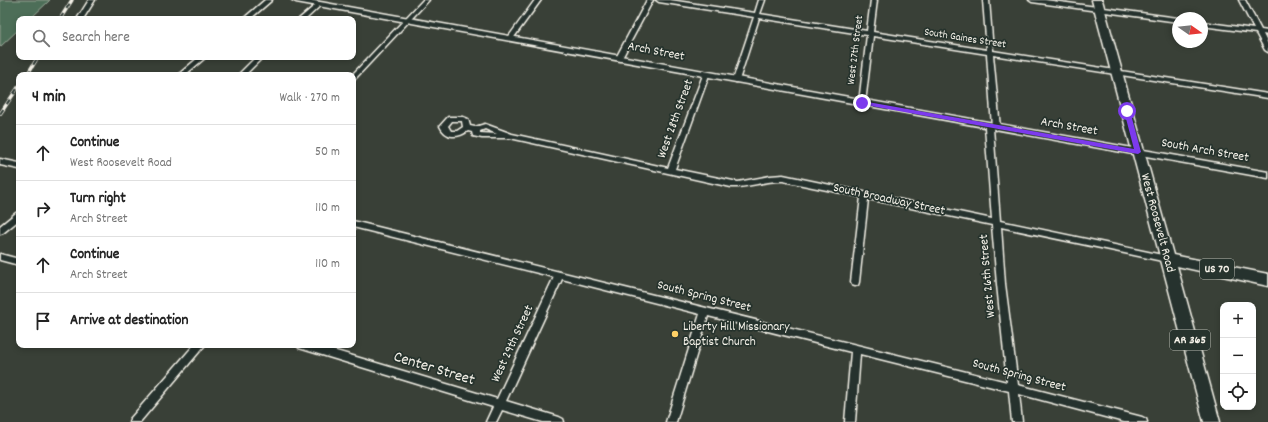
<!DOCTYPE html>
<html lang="en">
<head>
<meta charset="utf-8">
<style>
  body { margin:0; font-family:Dekko,sans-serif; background:#f6f6f6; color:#222 }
  .controls { position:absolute; right:12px; bottom:12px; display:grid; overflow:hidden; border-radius:8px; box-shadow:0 2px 6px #0003 }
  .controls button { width:36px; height:36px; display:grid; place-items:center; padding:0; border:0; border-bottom:1px solid #e0e0e0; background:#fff; color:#222; font:20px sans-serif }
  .compass { position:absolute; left:1172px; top:12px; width:36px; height:36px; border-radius:50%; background:#fff; box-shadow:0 2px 6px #0003; rotate:104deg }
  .stop { position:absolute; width:12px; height:12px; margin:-9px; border:3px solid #7c3aed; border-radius:50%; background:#fff }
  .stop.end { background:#7c3aed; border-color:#fff; box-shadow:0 1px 4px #0008 }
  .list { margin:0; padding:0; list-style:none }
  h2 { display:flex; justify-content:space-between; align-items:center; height:52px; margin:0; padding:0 16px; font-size:17px }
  h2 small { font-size:13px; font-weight:400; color:#767676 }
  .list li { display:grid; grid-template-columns:26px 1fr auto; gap:12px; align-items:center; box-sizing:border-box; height:56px; padding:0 16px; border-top:1px solid #e0e0e0 }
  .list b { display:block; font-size:15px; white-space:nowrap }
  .list p { margin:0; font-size:13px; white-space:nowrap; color:#767676 }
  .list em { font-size:13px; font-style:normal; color:#767676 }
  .icon { flex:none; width:22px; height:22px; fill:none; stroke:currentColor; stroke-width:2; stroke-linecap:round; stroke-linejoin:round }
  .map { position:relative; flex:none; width:1268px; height:422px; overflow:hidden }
  .search { position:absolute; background:#fff; box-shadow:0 2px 6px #0003; left:16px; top:16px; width:340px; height:44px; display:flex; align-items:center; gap:10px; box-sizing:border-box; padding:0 14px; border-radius:8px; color:#767676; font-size:15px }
  .panel { position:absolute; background:#fff; box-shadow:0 2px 6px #0003; left:16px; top:72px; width:340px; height:276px; border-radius:8px }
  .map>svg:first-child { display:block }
</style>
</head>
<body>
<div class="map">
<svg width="1268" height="422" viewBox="0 0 1268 422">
  <rect width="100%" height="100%" fill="#394037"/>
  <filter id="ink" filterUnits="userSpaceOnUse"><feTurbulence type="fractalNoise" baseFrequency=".025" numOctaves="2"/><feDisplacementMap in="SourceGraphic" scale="8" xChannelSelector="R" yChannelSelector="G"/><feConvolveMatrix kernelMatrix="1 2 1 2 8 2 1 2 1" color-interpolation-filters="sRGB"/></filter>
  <g filter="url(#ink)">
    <path fill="#4e6e58" stroke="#a1b0a0" d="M 0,0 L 50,0 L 30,19 L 19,19 L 19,29 L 0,47 Z"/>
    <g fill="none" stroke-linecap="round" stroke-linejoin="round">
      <g stroke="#f4f1e8" stroke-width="3">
        <path id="street" d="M 89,0 L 95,0 L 83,19 L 77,19 Z
          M 265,0 L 272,0 L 250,19 L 243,19 Z
          M 423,0 L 429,0 L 355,79 L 353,80 L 352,75 Z
          M 535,0 L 541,0 L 512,40 L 508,40 L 507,39 Z
          M 647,0 L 653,0 L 622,58 L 619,60 L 617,59 L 616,58 Z
          M 656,0 L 670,0 L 755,13 L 759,0 L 765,0 L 760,14 L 867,31 L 871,0 L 877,0 L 873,32 L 987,50 L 983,0 L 989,0 L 993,51 L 1268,94 L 1268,98 L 993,55 L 1000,128 L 996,130 L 993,128 L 1000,221 L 1167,256 L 1170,257 L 1171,259 L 1170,261 L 1167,262 L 1001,227 L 1005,284 L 1018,385 L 1142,417 L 1146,419 L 1147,422 L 1124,422 L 1019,394 L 1022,422 L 1012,422 L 1009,391 L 860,354 L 855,422 L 845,422 L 851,352 L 708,316 L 676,422 L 666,422 L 700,314 L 562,279 L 506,401 L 559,417 L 563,419 L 564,422 L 543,422 L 502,410 L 496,422 L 486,422 L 493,407 L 299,348 L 297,345 L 316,345 L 497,399 L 554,277 L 353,227 L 353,221 L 1007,382 L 997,284 L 992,225 L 868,199 L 859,282 L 858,285 L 855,286 L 852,285 L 851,282 L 861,197 L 783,181 C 765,180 749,188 731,187 L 510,138 L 482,138 L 473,136 L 472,132 L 468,131 C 458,138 446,139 440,126 L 448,117 L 463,117 L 468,119 L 470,126 L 475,127 L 485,124 L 512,134 L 668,168 L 703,75 L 706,73 L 709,75 L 675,169 L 738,182 L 770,176 L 783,175 L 992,219 L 985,127 L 989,125 L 992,127 L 987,54 L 873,36 L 865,103 L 862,105 L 859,103 L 867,35 L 759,18 L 739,80 L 736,82 L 733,80 L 754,17 L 659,2 ZM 452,121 L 462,121 L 463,127 L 457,131 L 451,131 L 448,126 ZM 485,129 L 497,134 L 480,133 L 480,131 Z
          M 1029,0 L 1045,0 L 1178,18 L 1178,22 L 1032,2 Z
          M 1239,0 L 1245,0 L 1261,30 L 1268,31 L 1268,35 L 1263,34 L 1268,44 L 1268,52 L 1265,50 L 1256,33 L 1202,26 L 1202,22 L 1254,29 Z
          M 319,2 L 322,4 L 321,5 L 306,19 L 299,19 Z
          M 199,57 L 206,57 L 185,75 L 178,75 Z
          M 256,57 L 263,57 L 245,75 L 238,75 Z
          M 1138,149 L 1268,172 L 1268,178 L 1135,154 L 1134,152 Z
          M 0,159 L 19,163 L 19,169 L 0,165 Z
          M 19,212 L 19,220 L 3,233 L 0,234 L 0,226 L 16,213 Z
          M 0,254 L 19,259 L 19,265 L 0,260 Z
          M 194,345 L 205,345 L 140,422 L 129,422 L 130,419 Z"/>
      </g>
      <g stroke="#f4f1e8" stroke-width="3">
        <path id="secondary" d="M 292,0 L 309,0 L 1138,149 L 1143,152 L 1138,155 L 296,2 Z"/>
      </g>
      <g stroke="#f4f1e8" stroke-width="3">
        <path id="primary" d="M 1092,0 L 1102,0 L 1173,255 L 1268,274 L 1268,286 L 1177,266 L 1220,422 L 1204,422 Z"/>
      </g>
      <use href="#street" fill="#26332d" fill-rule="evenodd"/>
      <use href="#secondary" fill="#26332d" fill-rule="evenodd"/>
      <use href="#primary" fill="#26332d" fill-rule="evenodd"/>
      <g stroke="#f4f1e8" stroke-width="3.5">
        <path id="rail" d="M 60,19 L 72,0
          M 27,75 L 38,57
          M 0,114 L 19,86"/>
      </g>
      <use href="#rail" stroke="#26332d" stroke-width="2" stroke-dasharray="6" stroke-linecap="butt"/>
    </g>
  </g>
  <path fill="#7c3aed" d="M 862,101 L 1134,149 L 1124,111 L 1127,109 L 1130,111 L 1141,152 L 1138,154 L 860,104 Z"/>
  <circle fill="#ffd166" stroke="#26332d" stroke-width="1.5" cx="675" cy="334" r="4"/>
  <g text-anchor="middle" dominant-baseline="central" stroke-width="3.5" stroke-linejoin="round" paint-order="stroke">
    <g font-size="11" fill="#f4f1e8" stroke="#26332d">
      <text transform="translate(965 39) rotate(9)">South Gaines Street</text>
      <text transform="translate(856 50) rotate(-83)">West 27th Street</text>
    </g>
    <g fill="#26332d" stroke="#b6b8b0" stroke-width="1">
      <rect x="1200" y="259" width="34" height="20" rx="3"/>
      <rect x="1170" y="330" width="40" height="20" rx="3"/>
    </g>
    <g font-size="12" font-weight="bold" fill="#f4f1e8">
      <text x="1217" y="269">US 70</text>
      <text x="1190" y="340">AR 365</text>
    </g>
    <g font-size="13" fill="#f4f1e8" stroke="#26332d">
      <text transform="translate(656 52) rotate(11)">Arch Street</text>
      <text transform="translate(676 119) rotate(-70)">West 28th Street</text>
      <text transform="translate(1069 127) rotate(10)">Arch Street</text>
      <text transform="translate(1205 151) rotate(10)">South Arch Street</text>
      <text transform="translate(889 200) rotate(12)">South Broadway Street</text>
      <text transform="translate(1157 223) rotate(75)">West Roosevelt Road</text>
      <text transform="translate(988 276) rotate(-95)">West 26th Street</text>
      <text transform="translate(704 297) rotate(14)">South Spring Street</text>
      <text transform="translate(513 344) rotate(-65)">West 29th Street</text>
      <text transform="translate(1019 376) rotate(15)">South Spring Street</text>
    </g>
    <g font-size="13" fill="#f4f1e8" stroke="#26332d" text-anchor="start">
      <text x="683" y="327">Liberty Hill Missionary<tspan x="683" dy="15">Baptist Church</tspan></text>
    </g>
    <g font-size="16" fill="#f4f1e8" stroke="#26332d">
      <text transform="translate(434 369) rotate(17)">Center Street</text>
    </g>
  </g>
</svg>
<div class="controls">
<button>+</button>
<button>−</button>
<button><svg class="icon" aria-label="locate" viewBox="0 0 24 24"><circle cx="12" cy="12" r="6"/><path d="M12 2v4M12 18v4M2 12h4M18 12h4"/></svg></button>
</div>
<svg class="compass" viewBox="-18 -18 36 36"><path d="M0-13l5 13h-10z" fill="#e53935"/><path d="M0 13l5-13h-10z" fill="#767676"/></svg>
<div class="stop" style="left:1127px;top:111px"></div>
<div class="stop end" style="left:862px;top:103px"></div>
<div class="search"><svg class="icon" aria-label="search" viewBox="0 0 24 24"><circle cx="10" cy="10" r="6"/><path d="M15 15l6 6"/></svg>Search here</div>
<section class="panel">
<h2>4 min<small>Walk · 270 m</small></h2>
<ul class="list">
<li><svg class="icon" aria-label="ahead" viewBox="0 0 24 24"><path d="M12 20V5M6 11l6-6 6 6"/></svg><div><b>Continue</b><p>West Roosevelt Road</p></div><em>50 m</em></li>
<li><svg class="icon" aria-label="right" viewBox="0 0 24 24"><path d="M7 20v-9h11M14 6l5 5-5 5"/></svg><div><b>Turn right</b><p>Arch Street</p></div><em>110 m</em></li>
<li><svg class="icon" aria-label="ahead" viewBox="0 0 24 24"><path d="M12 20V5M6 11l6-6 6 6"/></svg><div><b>Continue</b><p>Arch Street</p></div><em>110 m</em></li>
<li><svg class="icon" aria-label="arrive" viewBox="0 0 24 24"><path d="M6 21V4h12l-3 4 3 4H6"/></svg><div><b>Arrive at destination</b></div></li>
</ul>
</section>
</div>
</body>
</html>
